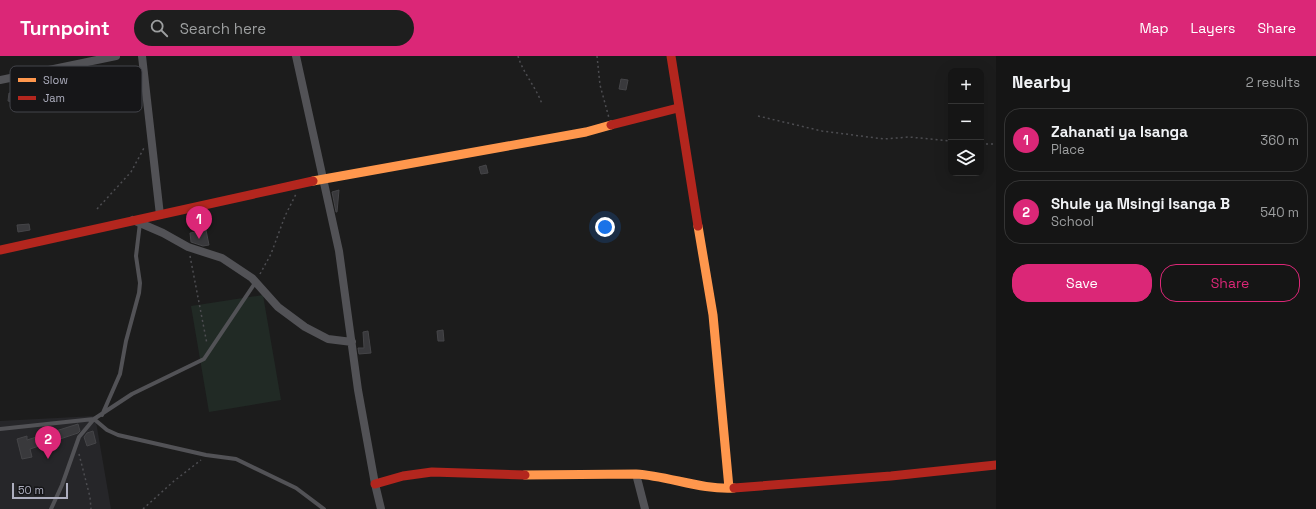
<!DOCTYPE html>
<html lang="en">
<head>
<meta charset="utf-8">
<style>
  body { margin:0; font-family:"Space Grotesk",sans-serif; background:#1e1e1e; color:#f1f3f6 }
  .controls { position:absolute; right:12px; top:12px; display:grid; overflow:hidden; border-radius:8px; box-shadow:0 4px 16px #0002 }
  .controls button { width:36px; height:36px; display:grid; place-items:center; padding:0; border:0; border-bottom:1px solid #343434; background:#151515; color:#f1f3f6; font:20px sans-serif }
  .scale { position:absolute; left:12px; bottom:10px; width:56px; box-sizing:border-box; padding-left:4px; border:2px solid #adaebe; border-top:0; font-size:11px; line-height:14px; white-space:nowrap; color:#adaebe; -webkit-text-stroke:3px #161618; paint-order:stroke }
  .you { position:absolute; left:605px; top:171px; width:14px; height:14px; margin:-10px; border:3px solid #fff; border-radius:50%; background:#1a73e8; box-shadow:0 0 0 6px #1a73e833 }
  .badge { display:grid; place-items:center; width:26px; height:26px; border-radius:50%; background:#db2777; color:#fff; font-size:13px; font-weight:700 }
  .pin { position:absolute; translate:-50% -33px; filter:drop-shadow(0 1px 2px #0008) }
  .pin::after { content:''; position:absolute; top:21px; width:14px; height:12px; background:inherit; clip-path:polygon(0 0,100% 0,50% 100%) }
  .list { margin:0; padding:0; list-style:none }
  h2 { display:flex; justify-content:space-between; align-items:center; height:52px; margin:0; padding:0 16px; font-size:17px }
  h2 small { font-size:13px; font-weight:400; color:#9d9fa0 }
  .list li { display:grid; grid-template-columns:26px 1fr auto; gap:12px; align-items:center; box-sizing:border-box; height:64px; margin:0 8px 8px; padding:0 8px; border:1px solid #343434; border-radius:16px }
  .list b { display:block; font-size:15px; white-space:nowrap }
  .list p { margin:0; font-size:13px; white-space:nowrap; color:#9d9fa0 }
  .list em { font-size:13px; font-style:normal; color:#9d9fa0 }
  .actions { display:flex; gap:8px; padding:12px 16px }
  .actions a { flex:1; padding:9px 0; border:1px solid #db2777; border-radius:16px; text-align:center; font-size:14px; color:#db2777 }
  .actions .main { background:#db2777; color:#fff }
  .icon { flex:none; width:22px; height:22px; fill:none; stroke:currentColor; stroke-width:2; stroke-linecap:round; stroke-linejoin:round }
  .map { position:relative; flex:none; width:996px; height:453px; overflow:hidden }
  header { display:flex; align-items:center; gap:24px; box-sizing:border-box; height:56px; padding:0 20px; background:#db2777; color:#fff }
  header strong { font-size:19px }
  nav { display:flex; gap:22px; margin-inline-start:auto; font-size:14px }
  .search { width:280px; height:36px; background:#1e1e1e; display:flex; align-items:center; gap:10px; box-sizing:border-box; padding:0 14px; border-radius:22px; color:#9d9fa0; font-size:15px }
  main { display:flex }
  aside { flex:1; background:#151515 }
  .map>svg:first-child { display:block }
</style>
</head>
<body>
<header>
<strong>Turnpoint</strong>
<div class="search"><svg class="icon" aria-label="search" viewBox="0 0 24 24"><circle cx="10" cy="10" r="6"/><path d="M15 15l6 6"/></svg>Search here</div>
<nav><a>Map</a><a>Layers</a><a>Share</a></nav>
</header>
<main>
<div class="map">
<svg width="996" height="453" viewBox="0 0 996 453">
  <rect width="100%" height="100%" fill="#1c1c1c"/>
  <path fill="#262629" d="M 95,360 L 111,453 L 0,453 L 0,365 Z"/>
  <path fill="#212a25" d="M 263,239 L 281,344 L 209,356 L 191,250 Z"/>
  <path fill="#39393c" stroke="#454548" d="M 621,23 L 628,24 L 626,34 L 619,33 Z
    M 9,37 L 26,39 L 23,48 L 8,45 Z
    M 486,109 L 488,117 L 481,118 L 479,111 Z
    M 339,134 L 337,156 L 336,156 L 332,136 Z
    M 29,168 L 30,174 L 18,176 L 17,169 Z
    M 206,174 L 209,189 L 203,190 L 191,186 L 190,177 Z
    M 443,274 L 444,285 L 438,285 L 437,275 Z
    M 368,275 L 371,297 L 359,298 L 358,292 L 364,292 L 363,276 Z
    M 78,368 L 80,375 L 78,377 L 30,393 L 32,401 L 22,403 L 17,383 L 27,380 L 27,384 Z
    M 93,375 L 96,387 L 87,390 L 84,381 L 87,377 Z"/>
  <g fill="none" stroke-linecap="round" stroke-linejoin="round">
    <path stroke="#4d4d51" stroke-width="1.5" stroke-dasharray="2 3" stroke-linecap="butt" d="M 518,0 C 523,17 536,31 542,48
      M 597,0 L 600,29 L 609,62
      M 758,60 L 822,75 L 884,83 L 909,81 L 951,85
      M 981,88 L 996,88
      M 97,153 L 131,116 L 144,92
      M 190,200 L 207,288
      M 260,218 L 271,198 L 285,160 L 296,138
      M 79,398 L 90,441 L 91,453
      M 143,453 L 174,425 L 201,404"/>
    <path stroke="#525256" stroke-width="4" d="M 102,359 L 120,318 L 126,285 L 139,237 L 140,227 L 136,200 L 140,167
      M 0,373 L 94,363 L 132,338 L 204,303 L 255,227
      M 51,453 L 62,429 L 79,381 L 94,363 L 107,374 L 118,379 L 206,399 L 236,403 L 296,432 L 324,453"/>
    <path stroke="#525256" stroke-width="8" d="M 142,0 L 160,159
      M 296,0 L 339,195 L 358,334 L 375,428 L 381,453
      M 0,24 L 116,0
      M 133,164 L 163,177 L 188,191 L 222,202 L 252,222 L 278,251 L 305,271 L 328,283 L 352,286
      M 636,418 L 645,453"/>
    <path stroke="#ff974d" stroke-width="9" d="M 313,125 L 586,76 L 611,69
      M 698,170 L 713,259 L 729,432
      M 525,419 L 636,418 C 669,420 701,434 734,432"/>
    <path stroke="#b3261e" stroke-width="9" d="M 671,0 L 698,170
      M 611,69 L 678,52
      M 0,194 L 313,125
      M 375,428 L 403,420 L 432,416 L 525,419
      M 734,432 L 891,420 L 996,409"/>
  </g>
  <rect x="10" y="10" width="132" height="46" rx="6" fill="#161618" stroke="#43444a" stroke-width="1"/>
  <rect x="18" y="22" width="18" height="4" fill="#ff974d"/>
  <rect x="18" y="40" width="18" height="4" fill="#b3261e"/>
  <g font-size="11" fill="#adaebe">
    <text x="43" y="28">Slow</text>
    <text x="43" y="46">Jam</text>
  </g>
</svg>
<div class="controls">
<button>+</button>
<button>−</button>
<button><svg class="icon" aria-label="layers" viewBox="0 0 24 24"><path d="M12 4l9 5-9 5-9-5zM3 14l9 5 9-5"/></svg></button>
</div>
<div class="scale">50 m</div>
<div class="you"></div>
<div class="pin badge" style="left:199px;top:183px">1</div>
<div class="pin badge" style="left:48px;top:403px">2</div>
</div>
<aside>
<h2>Nearby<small>2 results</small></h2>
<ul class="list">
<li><span class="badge">1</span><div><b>Zahanati ya Isanga</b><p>Place</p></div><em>360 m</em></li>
<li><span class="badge">2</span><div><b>Shule ya Msingi Isanga B</b><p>School</p></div><em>540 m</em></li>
</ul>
<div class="actions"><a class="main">Save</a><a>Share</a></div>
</aside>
</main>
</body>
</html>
